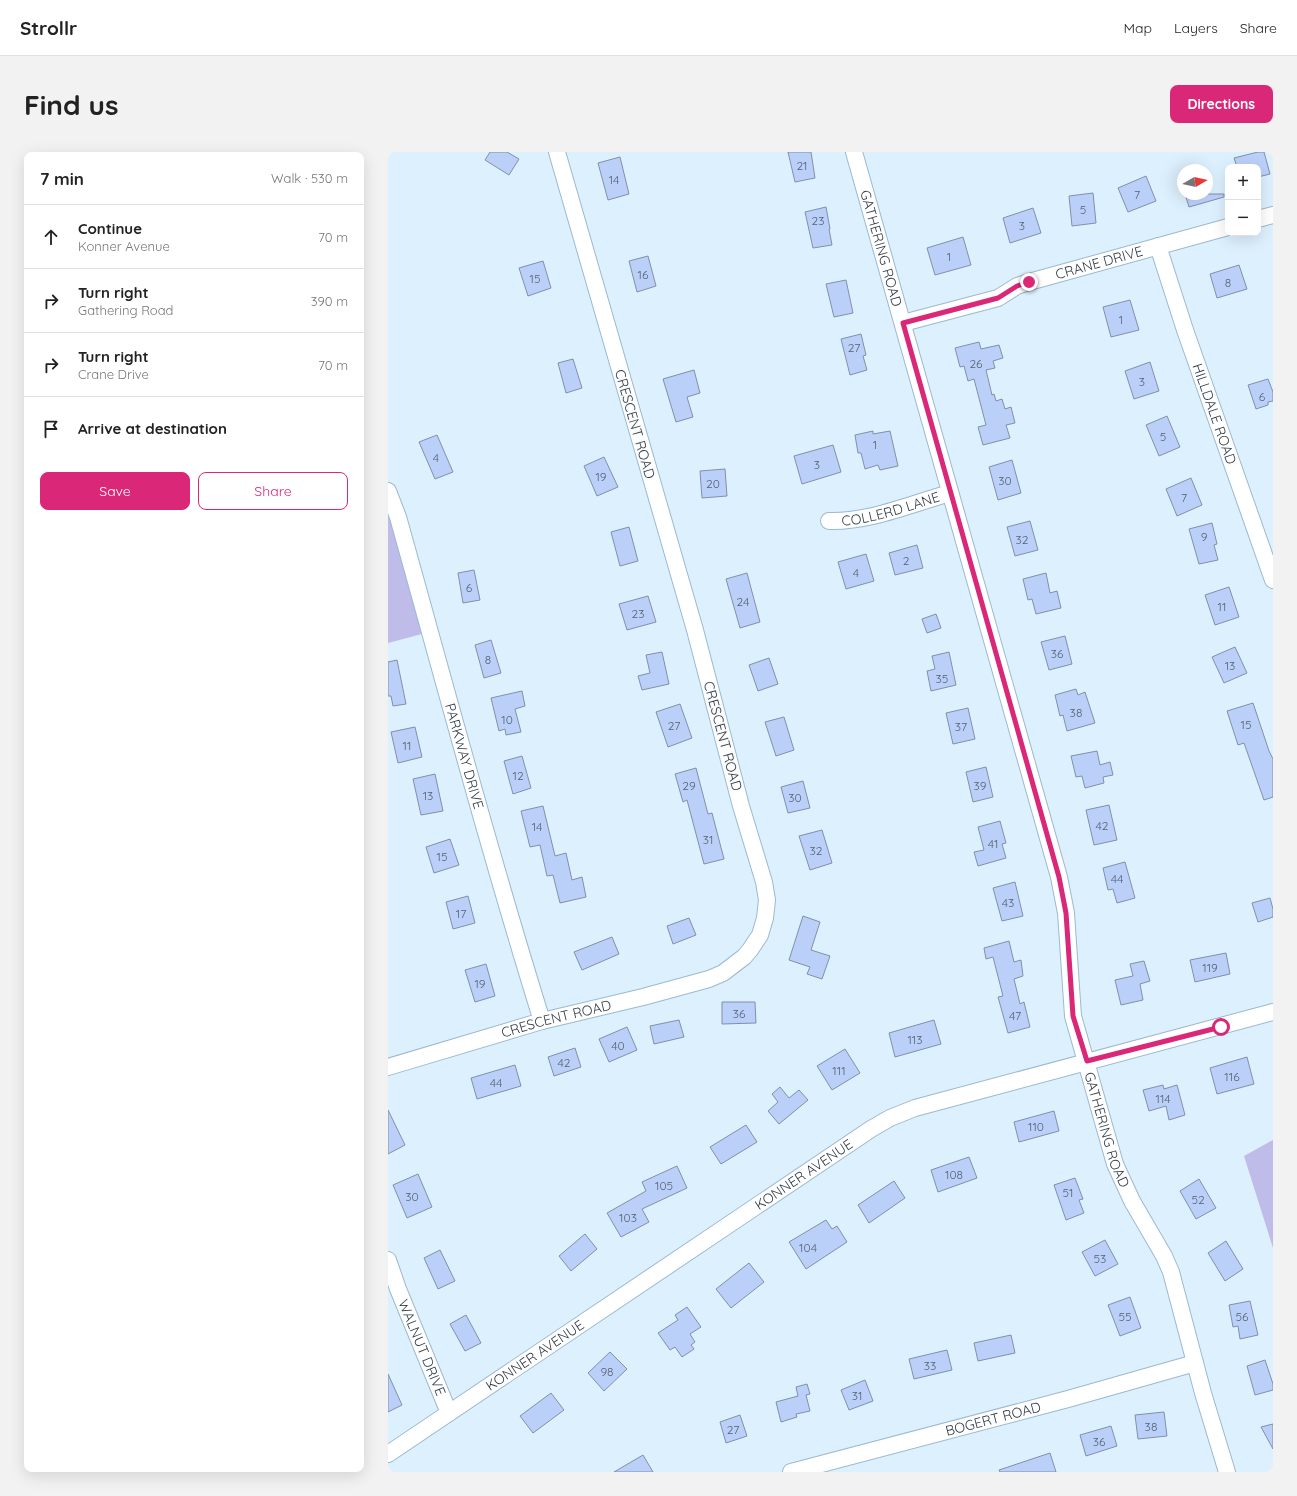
<!DOCTYPE html>
<html lang="en">
<head>
<meta charset="utf-8">
<style>
  body { margin:0; font-family:Quicksand,sans-serif; background:#f2f2f2; color:#222 }
  .controls { position:absolute; right:12px; top:12px; display:grid; overflow:hidden; border-radius:8px; box-shadow:0 4px 16px #0002 }
  .controls button { width:36px; height:36px; display:grid; place-items:center; padding:0; border:0; border-bottom:1px solid #e0e0e0; background:#fff; color:#222; font:20px sans-serif }
  .compass { position:absolute; left:789px; top:12px; width:36px; height:36px; border-radius:50%; background:#fff; box-shadow:0 4px 16px #0002; rotate:81deg }
  .stop { position:absolute; width:12px; height:12px; margin:-9px; border:3px solid #db2777; border-radius:50%; background:#fff }
  .stop.end { background:#db2777; border-color:#fff; box-shadow:0 1px 4px #0008 }
  .list { margin:0; padding:0; list-style:none }
  h2 { display:flex; justify-content:space-between; align-items:center; height:52px; margin:0; padding:0 16px; font-size:17px }
  h2 small { font-size:13px; font-weight:400; color:#767676 }
  .list li { display:grid; grid-template-columns:26px 1fr auto; gap:12px; align-items:center; box-sizing:border-box; height:64px; padding:0 16px; border-top:1px solid #e0e0e0 }
  .list b { display:block; font-size:15px; white-space:nowrap }
  .list p { margin:0; font-size:13px; white-space:nowrap; color:#767676 }
  .list em { font-size:13px; font-style:normal; color:#767676 }
  .actions { display:flex; gap:8px; padding:12px 16px }
  .actions a { flex:1; padding:9px 0; border:1px solid #db2777; border-radius:8px; text-align:center; font-size:14px; color:#db2777 }
  .actions .main { background:#db2777; color:#fff }
  .icon { flex:none; width:22px; height:22px; fill:none; stroke:currentColor; stroke-width:2; stroke-linecap:round; stroke-linejoin:round }
  .map { position:relative; flex:none; width:885px; height:1320px; overflow:hidden; border-radius:8px }
  header { display:flex; align-items:center; gap:24px; box-sizing:border-box; height:56px; padding:0 20px; background:#fff; border-bottom:1px solid #e0e0e0 }
  header strong { font-size:19px }
  nav { display:flex; gap:22px; margin-inline-start:auto; font-size:14px }
  .intro { display:flex; align-items:center; justify-content:space-between; box-sizing:border-box; height:96px; padding:0 24px }
  h1 { margin:0; font-size:28px }
  .button { padding:10px 18px; border-radius:8px; background:#db2777; color:#fff; font-size:14px; font-weight:700 }
  main { display:flex; gap:24px; padding:0 24px }
  aside { flex:1; background:#fff; border-radius:8px; box-shadow:0 4px 16px #0002 }
  .map>svg:first-child { display:block }
</style>
</head>
<body>
<header>
<strong>Strollr</strong>
<nav><a>Map</a><a>Layers</a><a>Share</a></nav>
</header>
<div class="intro"><h1>Find us</h1><a class="button">Directions</a></div>
<main>
<aside>
<h2>7 min<small>Walk · 530 m</small></h2>
<ul class="list">
<li><svg class="icon" aria-label="ahead" viewBox="0 0 24 24"><path d="M12 20V5M6 11l6-6 6 6"/></svg><div><b>Continue</b><p>Konner Avenue</p></div><em>70 m</em></li>
<li><svg class="icon" aria-label="right" viewBox="0 0 24 24"><path d="M7 20v-9h11M14 6l5 5-5 5"/></svg><div><b>Turn right</b><p>Gathering Road</p></div><em>390 m</em></li>
<li><svg class="icon" aria-label="right" viewBox="0 0 24 24"><path d="M7 20v-9h11M14 6l5 5-5 5"/></svg><div><b>Turn right</b><p>Crane Drive</p></div><em>70 m</em></li>
<li><svg class="icon" aria-label="arrive" viewBox="0 0 24 24"><path d="M6 21V4h12l-3 4 3 4H6"/></svg><div><b>Arrive at destination</b></div></li>
</ul>
<div class="actions"><a class="main">Save</a><a>Share</a></div>
</aside>
<div class="map">
<svg width="885" height="1320" viewBox="0 0 885 1320">
  <rect width="100%" height="100%" fill="#ddf0fe"/>
  <path fill="#bfbce9" d="M 0,360 L 34,482 L 0,491 Z
    M 885,988 L 885,1096 L 856,1004 Z"/>
  <path fill="#bbd0f9" stroke="#818fab" d="M 102,0 L 119,0 L 131,7 L 121,23 L 97,8 Z
    M 400,0 L 423,0 L 427,26 L 407,30 Z
    M 870,0 L 876,0 L 882,22 L 870,25 L 870,15 L 849,15 L 846,6 Z
    M 232,5 L 241,42 L 220,48 L 210,11 Z
    M 758,24 L 768,49 L 740,60 L 730,36 Z
    M 705,41 L 708,71 L 684,74 L 681,44 Z
    M 797,42 L 836,42 L 836,45 L 801,55 Z
    M 438,55 L 442,77 L 441,77 L 444,93 L 425,96 L 417,60 Z
    M 645,56 L 653,81 L 622,91 L 615,66 Z
    M 575,85 L 583,113 L 547,123 L 539,96 Z
    M 260,104 L 268,134 L 249,140 L 241,109 Z
    M 155,109 L 163,136 L 140,144 L 131,116 Z
    M 851,113 L 859,137 L 829,146 L 822,122 Z
    M 458,128 L 465,161 L 446,165 L 438,132 Z
    M 742,148 L 751,178 L 723,185 L 715,155 Z
    M 473,182 L 478,203 L 475,204 L 479,218 L 462,223 L 453,187 Z
    M 591,190 L 593,197 L 611,193 L 615,206 L 605,209 L 607,216 L 598,218 L 604,243 L 606,242 L 608,249 L 614,247 L 617,257 L 623,255 L 627,271 L 618,273 L 622,286 L 595,293 L 590,275 L 598,273 L 586,227 L 580,229 L 576,214 L 572,215 L 567,196 Z
    M 185,207 L 194,236 L 178,241 L 170,211 Z
    M 762,210 L 771,239 L 746,247 L 737,219 Z
    M 306,218 L 312,241 L 299,245 L 305,265 L 288,270 L 275,227 Z
    M 880,227 L 885,240 L 885,249 L 880,250 L 880,253 L 868,257 L 860,233 Z
    M 779,264 L 792,295 L 771,304 L 758,273 Z
    M 485,279 L 485,282 L 502,279 L 510,314 L 492,318 L 490,313 L 477,317 L 473,301 L 470,301 L 467,283 Z
    M 49,283 L 65,320 L 47,327 L 31,290 Z
    M 445,293 L 453,320 L 414,332 L 406,304 Z
    M 216,305 L 230,335 L 209,344 L 196,314 Z
    M 624,308 L 633,341 L 610,348 L 601,315 Z
    M 337,317 L 339,344 L 314,346 L 312,319 Z
    M 803,326 L 814,353 L 789,364 L 778,337 Z
    M 642,369 L 650,398 L 627,404 L 619,375 Z
    M 824,371 L 829,392 L 826,393 L 830,408 L 811,412 L 801,377 Z
    M 241,375 L 250,409 L 232,414 L 223,380 Z
    M 529,393 L 535,416 L 507,423 L 501,401 Z
    M 478,402 L 486,429 L 458,437 L 450,410 Z
    M 86,418 L 92,448 L 75,451 L 70,421 Z
    M 359,421 L 372,470 L 352,476 L 338,427 Z
    M 658,421 L 662,441 L 669,439 L 673,456 L 648,462 L 644,447 L 640,448 L 635,427 Z
    M 841,435 L 851,465 L 827,473 L 817,443 Z
    M 260,444 L 268,470 L 239,478 L 231,452 Z
    M 548,462 L 553,476 L 539,481 L 534,467 Z
    M 677,484 L 684,512 L 661,518 L 653,490 Z
    M 103,488 L 113,521 L 96,526 L 87,493 Z
    M 847,495 L 859,521 L 836,531 L 824,505 Z
    M 274,500 L 281,532 L 254,538 L 250,524 L 262,521 L 258,503 Z
    M 561,500 L 568,533 L 543,539 L 539,519 L 547,517 L 544,504 Z
    M 381,506 L 390,532 L 370,539 L 361,513 Z
    M 9,508 L 18,552 L 5,554 L 3,544 L 0,544 L 0,510 Z
    M 688,537 L 690,543 L 697,540 L 707,571 L 679,579 L 675,563 L 672,564 L 667,543 Z
    M 134,539 L 137,554 L 127,557 L 133,580 L 118,583 L 117,577 L 111,579 L 103,546 Z
    M 865,551 L 881,599 L 885,607 L 885,645 L 876,648 L 856,591 L 850,593 L 839,559 Z
    M 292,552 L 304,586 L 280,595 L 268,560 Z
    M 580,556 L 587,587 L 565,592 L 558,561 Z
    M 396,565 L 406,598 L 388,604 L 377,570 Z
    M 27,575 L 34,605 L 10,611 L 3,580 Z
    M 709,599 L 712,613 L 722,610 L 725,623 L 715,625 L 716,631 L 697,636 L 694,624 L 688,625 L 683,604 Z
    M 134,604 L 143,636 L 125,642 L 116,609 Z
    M 598,615 L 605,645 L 585,650 L 578,620 Z
    M 308,616 L 320,662 L 324,661 L 336,707 L 316,712 L 299,648 L 295,650 L 287,622 Z
    M 47,622 L 55,659 L 33,663 L 25,627 Z
    M 415,629 L 422,656 L 400,661 L 393,635 Z
    M 721,653 L 729,688 L 706,693 L 698,658 Z
    M 155,654 L 167,704 L 178,701 L 184,728 L 194,725 L 198,745 L 172,751 L 165,723 L 159,724 L 152,693 L 142,695 L 133,659 Z
    M 612,669 L 618,691 L 614,692 L 618,706 L 590,714 L 586,700 L 596,698 L 590,675 Z
    M 434,678 L 444,711 L 422,718 L 411,684 Z
    M 62,687 L 71,713 L 46,721 L 38,695 Z
    M 737,710 L 747,746 L 729,751 L 725,737 L 720,738 L 715,716 Z
    M 627,730 L 635,764 L 614,769 L 605,736 Z
    M 80,744 L 87,771 L 65,777 L 58,750 Z
    M 882,746 L 885,757 L 885,765 L 870,770 L 864,751 Z
    M 415,764 L 432,770 L 423,798 L 442,804 L 434,827 L 419,822 L 422,815 L 401,808 Z
    M 301,766 L 308,783 L 285,792 L 279,774 Z
    M 224,785 L 231,802 L 194,818 L 186,800 Z
    M 621,789 L 626,810 L 633,808 L 635,824 L 626,827 L 632,852 L 636,850 L 642,875 L 620,881 L 610,845 L 615,844 L 605,805 L 598,807 L 596,796 Z
    M 838,801 L 842,822 L 807,830 L 802,808 Z
    M 756,809 L 762,829 L 752,832 L 755,848 L 733,853 L 727,828 L 745,824 L 742,812 Z
    M 98,812 L 107,844 L 87,850 L 77,818 Z
    M 334,850 L 367,850 L 368,871 L 334,872 Z
    M 291,868 L 296,885 L 266,892 L 262,874 Z
    M 546,868 L 553,892 L 507,905 L 501,881 Z
    M 239,875 L 249,898 L 221,910 L 211,887 Z
    M 187,896 L 193,915 L 166,924 L 160,905 Z
    M 457,897 L 472,921 L 444,938 L 429,914 Z
    M 859,905 L 866,932 L 829,942 L 822,916 Z
    M 127,913 L 133,934 L 89,947 L 83,926 Z
    M 775,933 L 776,937 L 789,933 L 797,963 L 781,968 L 778,954 L 761,959 L 755,938 Z
    M 392,935 L 401,946 L 411,938 L 420,948 L 391,972 L 380,959 L 390,950 L 384,942 Z
    M 0,958 L 17,993 L 0,1002 Z
    M 666,959 L 671,979 L 631,990 L 626,970 Z
    M 358,973 L 369,990 L 333,1012 L 322,995 Z
    M 581,1005 L 589,1026 L 550,1040 L 543,1018 Z
    M 289,1014 L 299,1036 L 254,1057 L 261,1070 L 233,1085 L 219,1061 L 258,1039 L 254,1030 Z
    M 30,1022 L 44,1055 L 19,1066 L 5,1033 Z
    M 687,1026 L 695,1047 L 691,1048 L 696,1061 L 678,1068 L 666,1033 Z
    M 811,1027 L 828,1056 L 808,1067 L 792,1039 Z
    M 506,1029 L 517,1046 L 481,1071 L 470,1053 Z
    M 438,1068 L 444,1077 L 449,1074 L 459,1090 L 418,1117 L 401,1090 Z
    M 197,1082 L 209,1097 L 183,1119 L 171,1104 Z
    M 717,1088 L 730,1112 L 707,1124 L 694,1100 Z
    M 838,1089 L 855,1117 L 837,1129 L 820,1101 Z
    M 52,1098 L 67,1129 L 50,1137 L 36,1106 Z
    M 361,1111 L 376,1130 L 343,1156 L 328,1137 Z
    M 742,1145 L 753,1176 L 732,1184 L 720,1153 Z
    M 862,1149 L 870,1183 L 852,1187 L 850,1174 L 845,1175 L 841,1153 Z
    M 299,1155 L 313,1175 L 302,1182 L 307,1190 L 303,1193 L 306,1197 L 294,1205 L 287,1195 L 282,1198 L 270,1181 L 290,1168 L 287,1163 Z
    M 78,1163 L 93,1191 L 77,1199 L 62,1172 Z
    M 623,1183 L 627,1201 L 590,1209 L 586,1191 Z
    M 559,1198 L 564,1218 L 526,1227 L 521,1207 Z
    M 222,1200 L 239,1217 L 216,1239 L 200,1221 Z
    M 877,1208 L 885,1232 L 885,1238 L 867,1243 L 859,1214 Z
    M 0,1222 L 14,1253 L 0,1260 Z
    M 477,1228 L 485,1249 L 461,1258 L 453,1238 Z
    M 419,1232 L 422,1242 L 418,1243 L 422,1259 L 408,1262 L 409,1265 L 393,1270 L 388,1250 L 410,1244 L 408,1235 Z
    M 163,1241 L 176,1258 L 145,1281 L 132,1264 Z
    M 776,1260 L 779,1284 L 750,1287 L 747,1263 Z
    M 352,1263 L 359,1284 L 338,1291 L 332,1270 Z
    M 885,1272 L 885,1297 L 873,1275 Z
    M 723,1274 L 729,1294 L 698,1304 L 692,1283 Z
    M 662,1301 L 668,1320 L 612,1320 L 611,1318 Z
    M 255,1303 L 265,1320 L 226,1320 Z"/>
  <g fill="none" stroke-linecap="round" stroke-linejoin="round">
    <g stroke="#9bb9d0" stroke-width="18">
      <g id="minor">
        <path id="s1" d="M 466,0 L 671,725 L 678,761 L 685,864 L 727,1012 L 744,1049 L 776,1104 L 783,1120 L 815,1241 L 839,1320"/>
        <path d="M 870,67 L 885,63"/>
        <path id="s2" d="M 770,94 L 797,178 L 885,428"/>
        <path id="s3" d="M 515,171 L 610,146 L 629,134 L 641,130 L 840,75"/>
        <path id="s4" d="M 0,339 L 10,365 C 57,533 102,702 154,869"/>
        <path id="s5" d="M 441,369 C 482,370 523,352 562,341"/>
        <path id="s6" d="M 0,915 L 154,869 L 255,845 L 321,827 L 335,821 L 356,805 L 362,798 L 372,783 L 377,766 L 379,748 L 376,730 L 353,654 L 307,478 L 169,0"/>
        <path id="s7" d="M 0,1108 L 10,1137 L 61,1261"/>
        <path id="s8" d="M 0,1302 L 483,977 L 502,966 L 527,956 L 885,860"/>
        <path id="s9" d="M 403,1320 L 680,1247 L 807,1211"/>
      </g>
    </g>
    <use href="#minor" stroke="#fff" stroke-width="16"/>
  </g>
  <g fill="none" stroke-linecap="round" stroke-linejoin="round">
    <path stroke="#db2777" stroke-width="5" d="M 641,130 L 629,134 L 610,146 L 515,171 L 671,725 L 678,761 L 685,864 L 699,909 L 833,875"/>
  </g>
  <g text-anchor="middle" dominant-baseline="central" stroke-width="3" stroke-linejoin="round" paint-order="stroke">
    <g font-size="12" fill="#546274">
      <text x="414" y="13">21</text>
      <text x="226" y="27">14</text>
      <text x="749" y="42">7</text>
      <text x="695" y="57">5</text>
      <text x="430" y="68">23</text>
      <text x="634" y="73">3</text>
      <text x="561" y="104">1</text>
      <text x="255" y="122">16</text>
      <text x="147" y="126">15</text>
      <text x="840" y="130">8</text>
      <text x="733" y="167">1</text>
      <text x="466" y="195">27</text>
      <text x="588" y="211">26</text>
      <text x="754" y="229">3</text>
      <text x="874" y="244">6</text>
      <text x="775" y="284">5</text>
      <text x="487" y="292">1</text>
      <text x="48" y="305">4</text>
      <text x="429" y="312">3</text>
      <text x="213" y="324">19</text>
      <text x="617" y="328">30</text>
      <text x="325" y="331">20</text>
      <text x="796" y="345">7</text>
      <text x="816" y="384">9</text>
      <text x="634" y="387">32</text>
      <text x="518" y="408">2</text>
      <text x="468" y="420">4</text>
      <text x="81" y="435">6</text>
      <text x="355" y="449">24</text>
      <text x="834" y="454">11</text>
      <text x="250" y="461">23</text>
      <text x="669" y="501">36</text>
      <text x="100" y="507">8</text>
      <text x="842" y="513">13</text>
      <text x="554" y="526">35</text>
      <text x="688" y="560">38</text>
      <text x="119" y="567">10</text>
      <text x="858" y="572">15</text>
      <text x="286" y="573">27</text>
      <text x="573" y="574">37</text>
      <text x="19" y="593">11</text>
      <text x="130" y="623">12</text>
      <text x="301" y="633">29</text>
      <text x="592" y="633">39</text>
      <text x="40" y="643">13</text>
      <text x="407" y="645">30</text>
      <text x="714" y="673">42</text>
      <text x="149" y="674">14</text>
      <text x="320" y="687">31</text>
      <text x="605" y="691">41</text>
      <text x="428" y="698">32</text>
      <text x="54" y="704">15</text>
      <text x="729" y="726">44</text>
      <text x="620" y="750">43</text>
      <text x="73" y="761">17</text>
      <text x="822" y="815">119</text>
      <text x="92" y="831">19</text>
      <text x="351" y="861">36</text>
      <text x="627" y="863">47</text>
      <text x="527" y="887">113</text>
      <text x="230" y="893">40</text>
      <text x="176" y="910">42</text>
      <text x="451" y="918">111</text>
      <text x="844" y="924">116</text>
      <text x="108" y="930">44</text>
      <text x="775" y="946">114</text>
      <text x="648" y="974">110</text>
      <text x="566" y="1022">108</text>
      <text x="276" y="1033">105</text>
      <text x="680" y="1040">51</text>
      <text x="24" y="1044">30</text>
      <text x="810" y="1047">52</text>
      <text x="240" y="1065">103</text>
      <text x="420" y="1095">104</text>
      <text x="712" y="1106">53</text>
      <text x="737" y="1164">55</text>
      <text x="854" y="1164">56</text>
      <text x="542" y="1213">33</text>
      <text x="219" y="1219">98</text>
      <text x="469" y="1243">31</text>
      <text x="763" y="1274">38</text>
      <text x="345" y="1277">27</text>
      <text x="711" y="1289">36</text>
    </g>
    <g font-size="14" fill="#313d47" stroke="#fafafa">
      <text stroke="none"><textPath href="#s1" startOffset="100">GATHERING ROAD</textPath></text>
      <text stroke="none"><textPath href="#s3" startOffset="206">CRANE DRIVE</textPath></text>
      <text stroke="none"><textPath href="#s2" startOffset="177">HILLDALE ROAD</textPath></text>
      <text transform="translate(247 272) rotate(74)">CRESCENT ROAD</text>
      <text stroke="none"><textPath href="#s5" startOffset="63">COLLERD LANE</textPath></text>
      <text transform="translate(335 584) rotate(75)">CRESCENT ROAD</text>
      <text stroke="none"><textPath href="#s4" startOffset="276">PARKWAY DRIVE</textPath></text>
      <text stroke="none"><textPath href="#s6" startOffset="175">CRESCENT ROAD</textPath></text>
      <text stroke="none"><textPath href="#s1" startOffset="1012">GATHERING ROAD</textPath></text>
      <text stroke="none"><textPath href="#s8" startOffset="501">KONNER AVENUE</textPath></text>
      <text stroke="none"><textPath href="#s7" startOffset="94">WALNUT DRIVE</textPath></text>
      <text stroke="none"><textPath href="#s8" startOffset="177">KONNER AVENUE</textPath></text>
      <text stroke="none"><textPath href="#s9" startOffset="209">BOGERT ROAD</textPath></text>
    </g>
  </g>
</svg>
<div class="controls">
<button>+</button>
<button>−</button>
</div>
<svg class="compass" viewBox="-18 -18 36 36"><path d="M0-13l5 13h-10z" fill="#e53935"/><path d="M0 13l5-13h-10z" fill="#767676"/></svg>
<div class="stop" style="left:833px;top:875px"></div>
<div class="stop end" style="left:641px;top:130px"></div>
</div>
</main>
</body>
</html>
